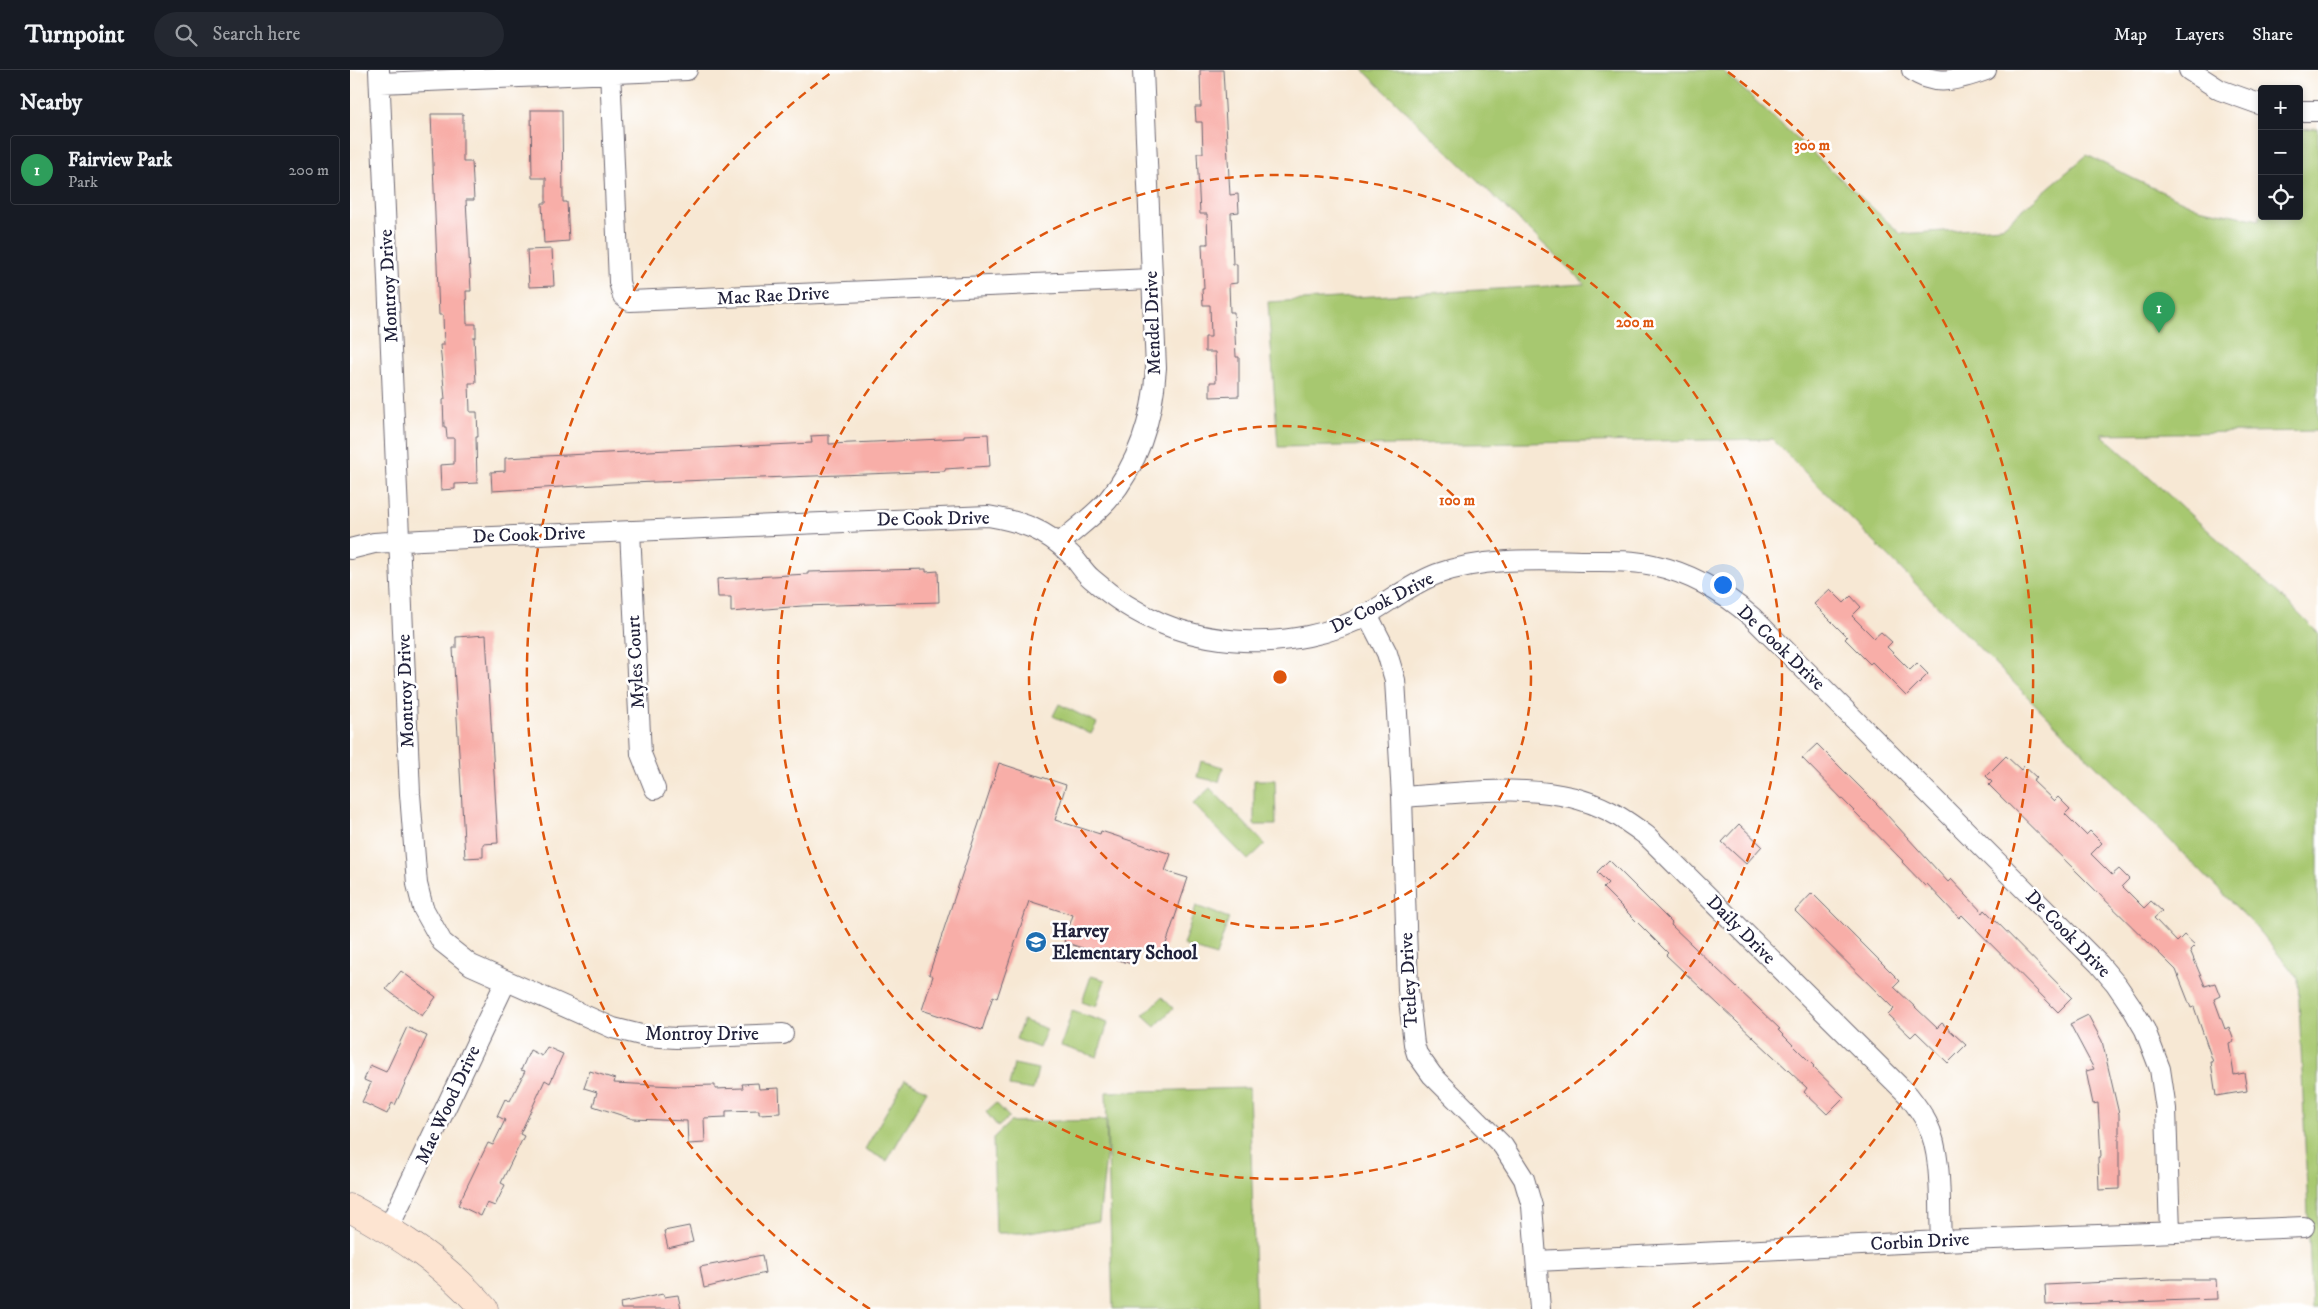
<!DOCTYPE html>
<html lang="en">
<head>
<meta charset="utf-8">
<style>
  body { margin:0; font-family:"IM FELL DW Pica",serif; background:#242831; color:#f1f3f6 }
  .controls { position:absolute; right:15px; top:15px; display:grid; overflow:hidden; border-radius:5px; box-shadow:0 2px 8px #0003 }
  .controls button { width:45px; height:45px; display:grid; place-items:center; padding:0; border:0; border-bottom:1px solid #363941; background:#171b24; color:#f1f3f6; font:25px sans-serif }
  .you { position:absolute; left:1372px; top:514px; width:18px; height:18px; margin:-12px; border:4px solid #fff; border-radius:50%; background:#1a73e8; box-shadow:0 0 0 8px #1a73e833 }
  .badge { display:grid; place-items:center; width:32px; height:32px; border-radius:50%; background:#7c3aed; color:#fff; font-size:16px; font-weight:700 }
  .pin { position:absolute; translate:-50% -41px; filter:drop-shadow(0 1px 2px #0008) }
  .pin::after { content:''; position:absolute; top:26px; width:18px; height:15px; background:inherit; clip-path:polygon(0 0,100% 0,50% 100%) }
  .list { margin:0; padding:0; list-style:none }
  h2 { display:flex; justify-content:space-between; align-items:center; height:65px; margin:0; padding:0 20px; font-size:21px }
  h2 small { font-size:16px; font-weight:400; color:#9ea1a6 }
  .list li { display:grid; grid-template-columns:32px 1fr auto; gap:15px; align-items:center; box-sizing:border-box; height:70px; margin:0 10px 10px; padding:0 10px; border:1px solid #363941; border-radius:5px }
  .list b { display:block; font-size:19px; white-space:nowrap }
  .list p { margin:0; font-size:16px; white-space:nowrap; color:#9ea1a6 }
  .list em { font-size:16px; font-style:normal; color:#9ea1a6 }
  .icon { flex:none; width:28px; height:28px; fill:none; stroke:currentColor; stroke-width:2; stroke-linecap:round; stroke-linejoin:round }
  .map { position:relative; flex:none; width:1968px; height:1239px; overflow:hidden }
  header { display:flex; align-items:center; gap:30px; box-sizing:border-box; height:70px; padding:0 25px; background:#171b24; border-bottom:1px solid #363941 }
  header strong { font-size:24px }
  nav { display:flex; gap:28px; margin-inline-start:auto; font-size:18px }
  .search { width:350px; height:45px; background:#242831; display:flex; align-items:center; gap:12px; box-sizing:border-box; padding:0 18px; border-radius:28px; color:#9ea1a6; font-size:19px }
  main { display:flex }
  aside { flex:1; background:#171b24 }
  .map>svg:first-child { display:block }
</style>
</head>
<body>
<header>
<strong>Turnpoint</strong>
<div class="search"><svg class="icon" aria-label="search" viewBox="0 0 24 24"><circle cx="10" cy="10" r="6"/><path d="M15 15l6 6"/></svg>Search here</div>
<nav><a>Map</a><a>Layers</a><a>Share</a></nav>
</header>
<main>
<aside>
<h2>Nearby<small></small></h2>
<ul class="list">
<li><span class="badge" style="background:#2e9e5b">1</span><div><b>Fairview Park</b><p>Park</p></div><em>200 m</em></li>
</ul>
</aside>
<div class="map">
<svg width="1968" height="1239" viewBox="0 0 1968 1239">
  <rect width="100%" height="100%" fill="#fff"/>
  <filter id="ink" filterUnits="userSpaceOnUse"><feTurbulence type="fractalNoise" baseFrequency=".02" numOctaves="2"/><feDisplacementMap in="SourceGraphic" scale="10" xChannelSelector="R" yChannelSelector="G"/><feConvolveMatrix kernelMatrix="1 2 1 2 8 2 1 2 1" color-interpolation-filters="sRGB"/></filter>
  <filter id="wash" filterUnits="userSpaceOnUse"><feTurbulence type="fractalNoise" baseFrequency=".0096" numOctaves="4" result="noise"/><feDisplacementMap in="SourceGraphic" scale="20" xChannelSelector="R" yChannelSelector="G"/><feGaussianBlur stdDeviation="1.12" result="paint"/><feColorMatrix in="noise" values="0 0 0 0 0 0 0 0 0 0 0 0 0 0 0 0 0 1.4 0 .05"/><feComposite in="paint" operator="in"/></filter>
  <g filter="url(#wash)">
    <rect width="100%" height="100%" fill="#f7e8d4"/>
    <path fill="#a7c870" stroke="#647556" d="M 1013,0 L 1372,0 L 1551,164 L 1652,157 L 1737,85 L 1786,110 L 1848,138 L 1909,150 L 1912,138 L 1912,146 L 1949,146 L 1949,59 L 1968,58 L 1968,361 L 1751,364 L 1933,528 L 1968,563 L 1968,1239 L 1962,1239 L 1948,908 L 1902,853 L 1422,369 L 928,377 L 918,232 L 1235,214 Z
      M 709,634 L 747,653 L 741,664 L 703,646 Z
      M 851,691 L 873,697 L 869,712 L 847,707 Z
      M 904,710 L 925,710 L 926,755 L 904,755 Z
      M 860,718 L 915,774 L 898,790 L 843,734 Z
      M 846,836 L 879,848 L 866,886 L 833,875 Z
      M 741,906 L 755,910 L 746,937 L 732,932 Z
      M 812,927 L 823,938 L 805,957 L 793,946 Z
      M 722,941 L 758,953 L 747,987 L 711,976 Z
      M 673,950 L 697,959 L 689,978 L 666,969 Z
      M 664,994 L 688,999 L 683,1020 L 659,1016 Z
      M 555,1009 L 577,1021 L 537,1091 L 515,1079 Z
      M 899,1018 L 906,1239 L 763,1239 L 756,1022 Z
      M 646,1033 L 659,1047 L 648,1057 L 636,1042 Z
      M 756,1050 L 757,1079 L 749,1151 L 673,1163 L 646,1163 L 643,1068 L 660,1052 Z"/>
    <g id="blocks">
      <path fill="#f8aea8" d="M 850,0 L 873,0 L 880,125 L 888,124 L 889,142 L 881,143 L 883,194 L 887,194 L 887,213 L 879,214 L 880,242 L 884,242 L 886,287 L 889,287 L 889,326 L 860,327 L 860,312 L 866,312 L 865,282 L 855,282 L 855,267 L 861,267 L 860,235 L 853,235 L 852,219 L 854,219 L 852,174 L 858,174 L 857,144 L 850,144 L 847,83 L 853,83 L 852,52 L 846,52 L 845,37 L 851,37 Z
        M 181,40 L 212,40 L 213,132 L 217,132 L 219,171 L 194,173 L 192,133 L 196,133 L 196,108 L 182,108 Z
        M 81,44 L 113,44 L 113,92 L 122,92 L 124,130 L 116,130 L 121,221 L 116,221 L 117,254 L 126,254 L 126,267 L 124,267 L 126,313 L 119,313 L 120,342 L 127,342 L 128,367 L 126,367 L 127,413 L 105,414 L 105,419 L 91,420 L 90,395 L 104,394 L 104,368 L 97,368 L 96,357 L 94,357 L 93,330 L 95,329 L 90,275 L 94,275 L 93,245 L 89,245 Z
        M 202,179 L 204,216 L 179,217 L 177,180 Z
        M 638,364 L 640,396 L 595,399 L 595,401 L 280,413 L 142,421 L 141,402 L 155,401 L 155,388 L 462,373 L 461,366 L 479,365 L 479,374 L 614,368 L 614,365 Z
        M 576,499 L 576,502 L 588,501 L 589,532 L 452,536 L 381,542 L 381,527 L 368,527 L 367,509 L 458,504 L 458,502 Z
        M 1480,519 L 1494,533 L 1501,526 L 1511,537 L 1502,546 L 1524,568 L 1531,562 L 1542,572 L 1537,577 L 1560,600 L 1567,593 L 1578,604 L 1556,626 L 1522,592 L 1520,594 L 1495,569 L 1497,567 L 1464,534 Z
        M 136,565 L 148,773 L 133,774 L 133,787 L 115,788 L 103,578 L 106,578 L 106,567 Z
        M 1467,674 L 1527,734 L 1598,812 L 1601,809 L 1633,843 L 1635,840 L 1722,928 L 1708,942 L 1612,845 L 1609,848 L 1577,814 L 1575,816 L 1552,792 L 1553,791 L 1452,688 Z
        M 1656,686 L 1671,700 L 1674,696 L 1687,708 L 1683,711 L 1704,731 L 1708,727 L 1720,739 L 1715,744 L 1736,765 L 1740,761 L 1752,773 L 1741,784 L 1762,805 L 1769,799 L 1779,809 L 1772,816 L 1794,838 L 1801,831 L 1812,841 L 1804,848 L 1827,872 L 1834,865 L 1845,875 L 1840,880 L 1855,916 L 1865,913 L 1870,926 L 1864,929 L 1875,959 L 1879,957 L 1884,971 L 1879,973 L 1884,1005 L 1894,1003 L 1897,1021 L 1866,1026 L 1861,992 L 1863,992 L 1844,937 L 1841,938 L 1826,900 L 1639,715 L 1642,712 L 1636,706 Z
        M 649,693 L 716,715 L 705,750 L 750,764 L 751,761 L 821,784 L 815,801 L 838,808 L 812,886 L 790,879 L 784,895 L 714,872 L 723,845 L 679,831 L 647,928 L 643,926 L 632,960 L 572,940 L 583,906 L 579,904 Z
        M 1389,754 L 1412,776 L 1396,794 L 1372,772 Z
        M 1259,790 L 1322,853 L 1321,855 L 1430,959 L 1428,960 L 1464,996 L 1463,997 L 1494,1027 L 1477,1044 L 1454,1022 L 1457,1018 L 1316,885 L 1318,883 L 1253,818 L 1258,813 L 1247,802 Z
        M 1462,823 L 1550,911 L 1544,917 L 1587,958 L 1592,953 L 1616,975 L 1598,993 L 1566,962 L 1561,967 L 1538,945 L 1544,939 L 1445,841 Z
        M 51,901 L 86,927 L 72,946 L 36,919 Z
        M 1738,945 L 1752,971 L 1769,1044 L 1769,1119 L 1749,1120 L 1748,1087 L 1751,1087 L 1748,1033 L 1743,1034 L 1736,1001 L 1744,999 L 1720,954 Z
        M 57,957 L 77,966 L 45,1035 L 42,1033 L 37,1044 L 12,1032 L 21,1013 L 14,1010 L 20,995 L 36,1002 Z
        M 197,977 L 213,984 L 200,1013 L 195,1010 L 170,1064 L 174,1066 L 151,1113 L 155,1115 L 145,1136 L 137,1133 L 131,1146 L 108,1135 L 138,1073 L 143,1075 L 155,1050 L 147,1046 L 155,1029 L 160,1031 L 175,1001 L 171,1000 L 180,980 L 192,986 Z
        M 240,1001 L 265,1009 L 264,1013 L 325,1016 L 365,1015 L 365,1019 L 393,1018 L 392,1014 L 408,1013 L 409,1019 L 429,1018 L 430,1043 L 409,1044 L 409,1040 L 376,1041 L 376,1047 L 354,1048 L 355,1073 L 338,1074 L 337,1051 L 283,1049 L 243,1036 L 247,1022 L 234,1018 Z
        M 339,1156 L 343,1172 L 318,1178 L 314,1161 Z
        M 412,1185 L 415,1203 L 354,1218 L 350,1197 Z
        M 1821,1209 L 1866,1209 L 1867,1229 L 1696,1235 L 1695,1215 Z
        M 313,1224 L 314,1227 L 328,1225 L 331,1239 L 271,1239 L 270,1233 Z"/>
    </g>
  </g>
  <g filter="url(#ink)">
    <use href="#blocks" fill-opacity="0" stroke="#6d6771" stroke-width="1"/>
    <g fill="none" stroke-linecap="round" stroke-linejoin="round">
      <g stroke="#6d6771" stroke-width="22">
        <path id="street" d="M 29,0 L 60,724 L 67,814 L 73,838 L 92,872 L 121,895 L 263,958 L 295,966 L 326,968 L 433,964
          M 260,0 L 269,212 L 273,226 L 280,231 L 802,209
          M 1562,0 C 1585,18 1611,9 1636,0
          M 1839,0 L 1870,20 L 1912,35
          M 30,13 L 337,0
          M 1949,41 L 1968,41
          M 280,461 L 291,684 L 305,719
          M 709,474 C 725,459 744,446 758,430 C 790,392 803,346 806,298 L 793,0
          M 0,479 L 24,473 L 71,470 L 638,446 C 672,452 695,459 720,484 C 728,491 733,502 742,509 C 786,548 834,568 893,571 C 935,573 982,565 1018,544 C 1042,530 1061,514 1087,504 C 1134,487 1188,490 1236,491 C 1258,491 1281,490 1303,495 C 1340,503 1373,522 1402,547 L 1749,894 L 1766,914 L 1781,936 L 1795,960 L 1810,999 L 1816,1039 L 1820,1162
          M 1017,544 L 1037,583 L 1045,610 L 1052,727 L 1058,920 L 1064,974 L 1067,984 L 1082,1005 L 1153,1076 L 1174,1109 L 1182,1136 L 1190,1239
          M 1052,727 C 1118,723 1198,709 1259,741 C 1273,748 1285,757 1297,766 L 1558,1025 C 1565,1034 1572,1043 1577,1053 C 1593,1085 1589,1136 1591,1171
          M 38,1159 L 156,911
          M 1187,1191 L 1591,1171 L 1954,1157"/>
      </g>
      <g stroke="#6d6771" stroke-width="29">
        <path id="secondary" d="M 0,1138 C 50,1165 97,1196 134,1239"/>
      </g>
      <use href="#street" stroke="#fff" stroke-width="20"/>
      <use href="#secondary" stroke="#fde4d1" stroke-width="28"/>
    </g>
  </g>
  <g fill="none" stroke="#de560e" stroke-width="2.5" stroke-dasharray="9 6">
    <circle cx="930" cy="607" r="251"/>
    <circle cx="930" cy="607" r="502"/>
    <path d="M520 1239A753 753 0 0 1 482 2M1378 2A753 753 0 0 1 1340 1239"/>
  </g>
  <defs>
    <g id="school-disc" transform="scale(1.125)"><circle r="9.5" fill="#1f6fb2" stroke="#fff"/><path d="M0-5L7-2L0 1L-7-2ZM-4 1L0 2.5L4 1V4Q0 6-4 4Z" fill="#fff"/></g>
  </defs>
  <g fill-rule="evenodd">
    <use href="#school-disc" x="686" y="872"/>
  </g>
  <g text-anchor="middle" dominant-baseline="central" stroke-width="5" stroke-linejoin="round" paint-order="stroke">
    <g font-size="19" fill="#22223b" stroke="#fff">
      <text transform="translate(39 216) rotate(-93)">Montroy Drive</text>
      <text transform="translate(423 226) rotate(-3)">Mac Rae Drive</text>
      <text transform="translate(803 253) rotate(-92)">Mendel Drive</text>
      <text transform="translate(583 449) rotate(-1)">De Cook Drive</text>
      <text transform="translate(179 465) rotate(-2)">De Cook Drive</text>
      <text transform="translate(1032 533) rotate(-27)">De Cook Drive</text>
      <text transform="translate(1431 578) rotate(44)">De Cook Drive</text>
      <text transform="translate(286 592) rotate(-93)">Myles Court</text>
      <text transform="translate(56 621) rotate(-92)">Montroy Drive</text>
      <text transform="translate(1391 860) rotate(45)">Daily Drive</text>
      <text transform="translate(1718 864) rotate(46)">De Cook Drive</text>
      <text transform="translate(1059 910) rotate(-93)">Tetley Drive</text>
      <text x="352" y="964">Montroy Drive</text>
      <text transform="translate(98 1035) rotate(-65)">Mae Wood Drive</text>
      <text transform="translate(1570 1172) rotate(-3)">Corbin Drive</text>
    </g>
    <g font-size="19" font-weight="bold" fill="#22223b" stroke="#fff" text-anchor="start">
      <text x="702" y="861">Harvey<tspan x="702" dy="22">Elementary School</tspan></text>
    </g>
  </g>
  <circle cx="930" cy="607" r="8" fill="#de560e" stroke="#fff" stroke-width="2.5"/>
  <g font-size="15" text-anchor="middle" font-weight="bold" fill="#de560e" stroke="#fff" stroke-width="5" stroke-linejoin="round" paint-order="stroke">
    <text x="1462" y="80">300 m</text>
    <text x="1285" y="257">200 m</text>
    <text x="1107" y="435">100 m</text>
  </g>
</svg>
<div class="controls">
<button>+</button>
<button>−</button>
<button><svg class="icon" aria-label="locate" viewBox="0 0 24 24"><circle cx="12" cy="12" r="6"/><path d="M12 2v4M12 18v4M2 12h4M18 12h4"/></svg></button>
</div>
<div class="you"></div>
<div class="pin badge" style="left:1809px;top:263px;background:#2e9e5b">1</div>
</div>
</main>
</body>
</html>
